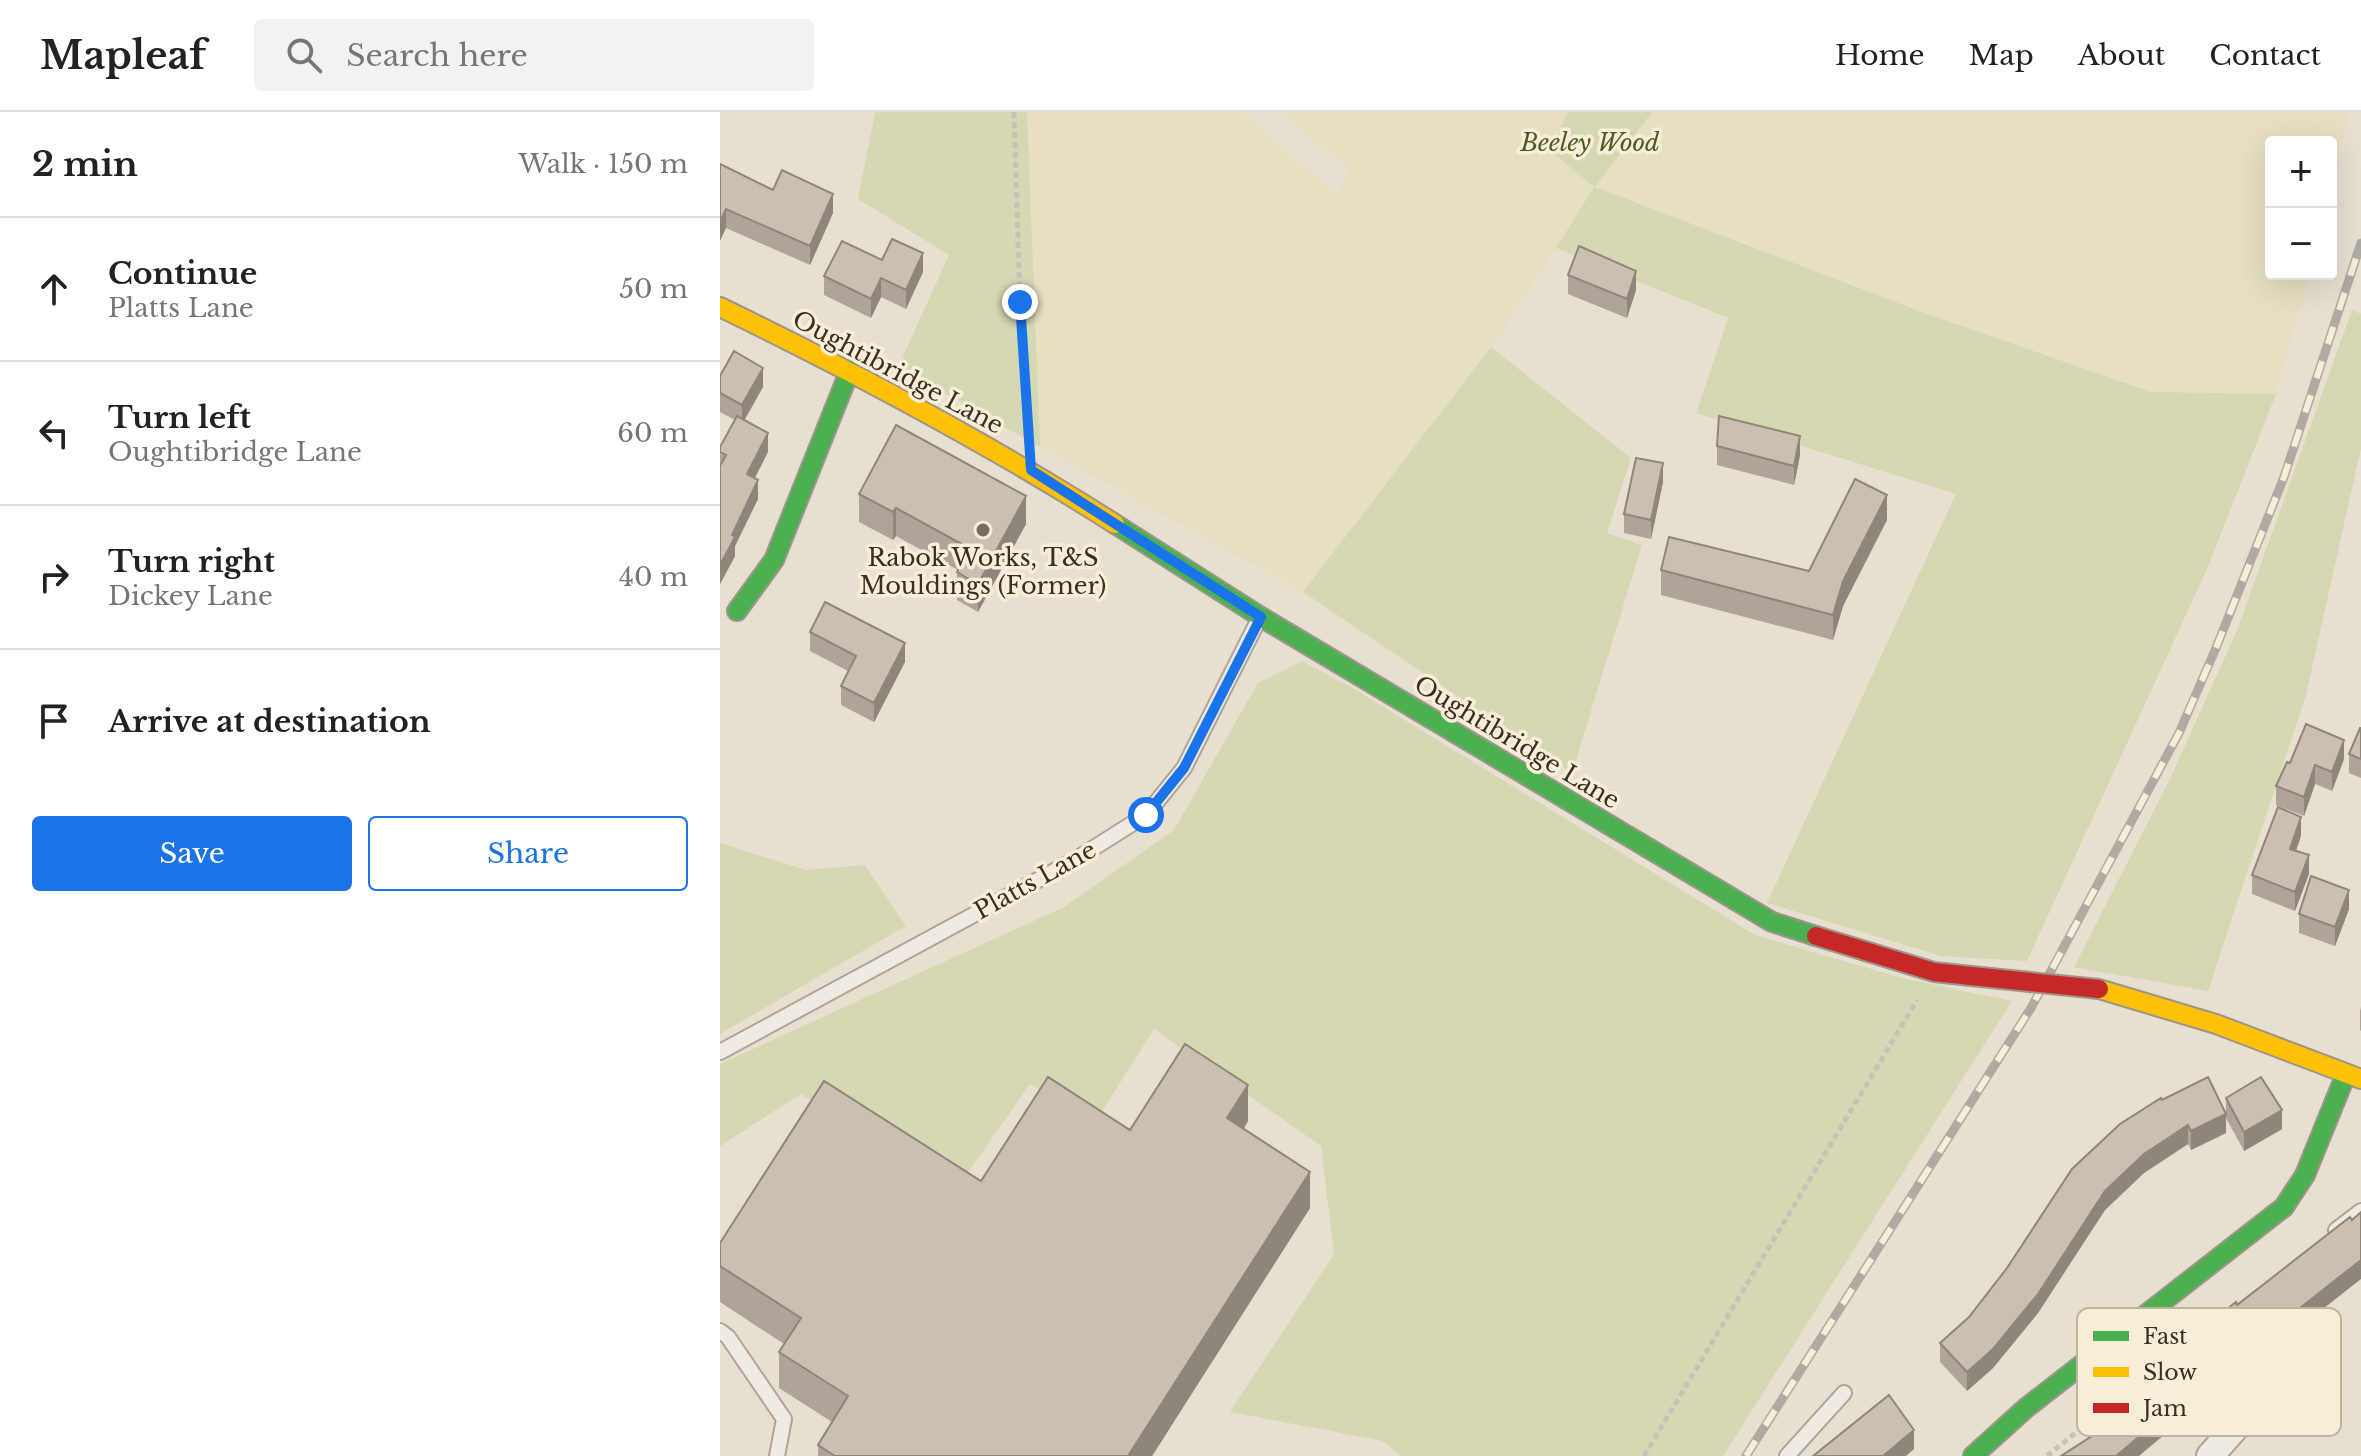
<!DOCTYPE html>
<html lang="en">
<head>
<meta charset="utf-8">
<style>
  body { margin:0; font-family:"Libre Baskerville",serif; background:#f2f2f2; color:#222 }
  .controls { position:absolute; right:24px; top:24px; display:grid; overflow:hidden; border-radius:8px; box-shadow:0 8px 32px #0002 }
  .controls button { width:72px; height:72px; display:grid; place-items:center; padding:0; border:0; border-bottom:2px solid #e0e0e0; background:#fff; color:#222; font:40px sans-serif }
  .stop { position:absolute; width:24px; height:24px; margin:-18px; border:6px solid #1a73e8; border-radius:50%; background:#fff }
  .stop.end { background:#1a73e8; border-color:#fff; box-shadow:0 2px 8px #0008 }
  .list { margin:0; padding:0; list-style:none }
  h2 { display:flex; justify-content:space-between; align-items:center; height:104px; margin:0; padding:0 32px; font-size:34px }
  h2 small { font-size:26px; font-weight:400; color:#767676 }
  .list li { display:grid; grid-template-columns:52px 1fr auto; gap:24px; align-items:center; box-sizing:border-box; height:144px; padding:0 32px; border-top:2px solid #e0e0e0 }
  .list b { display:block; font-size:30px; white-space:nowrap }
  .list p { margin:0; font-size:26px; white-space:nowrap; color:#767676 }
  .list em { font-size:26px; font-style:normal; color:#767676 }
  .actions { display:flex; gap:16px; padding:24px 32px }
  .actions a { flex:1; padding:18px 0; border:2px solid #1a73e8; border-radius:8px; text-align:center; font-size:28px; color:#1a73e8 }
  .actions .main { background:#1a73e8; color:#fff }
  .icon { flex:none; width:44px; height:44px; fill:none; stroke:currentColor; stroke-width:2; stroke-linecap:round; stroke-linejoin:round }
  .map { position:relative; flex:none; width:1641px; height:1344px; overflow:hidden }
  header { display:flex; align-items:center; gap:48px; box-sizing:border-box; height:112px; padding:0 40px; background:#fff; border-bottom:2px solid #e0e0e0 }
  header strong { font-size:38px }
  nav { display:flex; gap:44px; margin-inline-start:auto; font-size:28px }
  .search { width:560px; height:72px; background:#f2f2f2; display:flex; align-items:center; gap:20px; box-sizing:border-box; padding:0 28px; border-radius:8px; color:#767676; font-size:30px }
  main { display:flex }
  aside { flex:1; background:#fff }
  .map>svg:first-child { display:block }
</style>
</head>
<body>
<header>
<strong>Mapleaf</strong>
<div class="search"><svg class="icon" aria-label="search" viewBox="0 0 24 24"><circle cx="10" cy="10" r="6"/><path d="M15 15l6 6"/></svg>Search here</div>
<nav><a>Home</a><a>Map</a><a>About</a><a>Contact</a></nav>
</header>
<main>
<aside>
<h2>2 min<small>Walk · 150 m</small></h2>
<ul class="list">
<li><svg class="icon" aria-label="ahead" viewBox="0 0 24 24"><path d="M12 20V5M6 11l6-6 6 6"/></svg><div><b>Continue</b><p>Platts Lane</p></div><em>50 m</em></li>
<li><svg class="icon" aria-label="left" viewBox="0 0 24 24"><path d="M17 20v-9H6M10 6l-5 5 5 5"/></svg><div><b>Turn left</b><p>Oughtibridge Lane</p></div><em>60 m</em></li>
<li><svg class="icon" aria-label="right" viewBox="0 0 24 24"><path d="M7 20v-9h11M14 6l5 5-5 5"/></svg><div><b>Turn right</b><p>Dickey Lane</p></div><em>40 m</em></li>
<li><svg class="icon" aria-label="arrive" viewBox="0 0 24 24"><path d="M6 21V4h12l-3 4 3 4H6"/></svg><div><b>Arrive at destination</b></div></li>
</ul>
<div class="actions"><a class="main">Save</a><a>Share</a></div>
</aside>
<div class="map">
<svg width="1641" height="1344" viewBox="0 0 1641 1344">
  <rect width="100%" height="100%" fill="#e7e0d1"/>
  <path fill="#e6dfc2" d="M 307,0 L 520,0 L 617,81 L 631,60 L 561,0 L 848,0 L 832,39 L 874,74 L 932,0 L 1630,0 L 1611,76 L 1611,30 L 1551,30 L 1551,162 L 1589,162 L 1556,282 L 1431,280 L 1199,199 L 874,75 L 782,220 L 583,480 L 320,335 Z"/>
  <path fill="#d6d7b3" d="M 155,0 L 307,0 L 320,335 L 178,255 L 229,143 L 138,87 Z
    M 848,0 L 932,0 L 875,75 L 1199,199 L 1431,280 L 1556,282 L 1487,457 L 1307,849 L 1221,844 L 1047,791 L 1236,382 L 976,301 L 1008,206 L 836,136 L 874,75 L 831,39 Z
    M 1632,198 L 1641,202 L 1641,336 L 1586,583 L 1488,879 L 1354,855 L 1450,667 L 1518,516 Z
    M 771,235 L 911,346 L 887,421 L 922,433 L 852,661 L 583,480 Z
    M 582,549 L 636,578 L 1035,823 L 1182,866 L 1292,889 L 1003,1344 L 681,1344 L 663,1329 L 510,1300 L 614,1142 L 601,1034 L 434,917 L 374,1012 L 310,972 L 235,1079 L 81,982 L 0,1034 L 0,952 L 344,795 L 454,718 L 538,571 Z
    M 0,731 L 86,758 L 145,753 L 186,814 L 0,922 Z"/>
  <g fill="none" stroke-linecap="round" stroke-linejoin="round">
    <g stroke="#ada599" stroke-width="18">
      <path id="lane" d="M 0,940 L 353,749 L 426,703 L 464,656 L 540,505
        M 1616,1118 L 1641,1099
        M 0,1219 L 8,1225 L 64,1307 L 57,1344
        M 1067,1344 L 1124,1281"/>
    </g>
    <g stroke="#ada599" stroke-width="30">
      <path id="street" d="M 1490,1344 L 1552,1274"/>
    </g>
    <g stroke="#9c958a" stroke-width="22">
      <path id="fast" d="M 395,412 L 541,505 L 1052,810 L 1096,824
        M 17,499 L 54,448 L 130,258
        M 1253,1344 L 1306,1296 L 1564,1095 L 1585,1063 L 1626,962"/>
    </g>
    <g stroke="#9c958a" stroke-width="22">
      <path id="slow" d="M 0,195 C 136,261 268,331 395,412
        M 1379,877 L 1496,912 L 1641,967"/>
    </g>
    <g stroke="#9c958a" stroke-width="22">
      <path id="jam" d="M 1096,824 L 1214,860 L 1251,864"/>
    </g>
    <path stroke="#c8c2b9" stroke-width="5" stroke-dasharray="6 4" stroke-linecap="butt" d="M 294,0 L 300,190 L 308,317
      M 924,1344 L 1197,888
      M 1327,1344 L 1467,1231"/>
    <use href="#lane" stroke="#efebe3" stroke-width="14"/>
    <use href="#street" stroke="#efebe3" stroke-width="26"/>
    <use href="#fast" stroke="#4caf50" stroke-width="18"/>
    <use href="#slow" stroke="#ffc107" stroke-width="18"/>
    <use href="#jam" stroke="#c62828" stroke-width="18"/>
    <g stroke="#afaaa2" stroke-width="9">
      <path id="rail" d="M 1026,1344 L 1311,896 L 1459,621 L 1496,536 L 1564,365 L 1641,131"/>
    </g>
    <use href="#rail" stroke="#f7eed8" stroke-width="6" stroke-dasharray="18" stroke-linecap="butt"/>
    <g stroke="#9c958a" stroke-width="22" stroke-linecap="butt">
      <path id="jam-bridge" d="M 1251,864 L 1379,877"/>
    </g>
    <use href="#jam-bridge" stroke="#c62828" stroke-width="18"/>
  </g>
  <path fill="#afa499" d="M 0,52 L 53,78 L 113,101 L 90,153 L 6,116 Z
    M 162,148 L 203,160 L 186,197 L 161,185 L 151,206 L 104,183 L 104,164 Z
    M 848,163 L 916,178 L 907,206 L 848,182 Z
    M 0,264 L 43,275 L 24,309 L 48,340 L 35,366 L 38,387 L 15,434 L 15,444 L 0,472 L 0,335 L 15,308 L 0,300 Z
    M 997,334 L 1080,343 L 1074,373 L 997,353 Z
    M 943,370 L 931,427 L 904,421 L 904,402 Z
    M 139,382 L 306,412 L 258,500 L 237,488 L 237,460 L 238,458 L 176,424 L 173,428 L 139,410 Z
    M 1167,408 L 1123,494 L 1113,528 L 941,483 L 941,458 L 1089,459 Z
    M 90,520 L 185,550 L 154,610 L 121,593 L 121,574 L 128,559 L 90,539 Z
    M 1641,616 L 1641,666 L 1629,661 L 1629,642 Z
    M 1624,647 L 1612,679 L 1595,672 L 1584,704 L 1556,693 L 1556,674 L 1570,651 Z
    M 1581,724 L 1576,739 L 1589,762 L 1575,799 L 1532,782 L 1532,763 Z
    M 1629,797 L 1615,834 L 1579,821 L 1579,802 Z
    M 1641,895 L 1641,919 L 1640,918 L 1640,899 Z
    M 1506,986 L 1562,1017 L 1524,1039 L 1506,1006 L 1506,1021 L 1471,1038 L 1468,1032 L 1424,1061 L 1385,1098 L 1318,1201 L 1273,1256 L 1247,1279 L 1220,1250 L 1220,1231 L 1249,1205 L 1442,988 L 1506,1001 Z
    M 528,1009 L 524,1017 L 590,1096 L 432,1344 L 98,1344 L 98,1333 L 112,1310 L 59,1276 L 59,1240 L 64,1232 L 0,1190 L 0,1131 L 261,1069 L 410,1018 Z
    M 1630,1105 L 1561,1230 L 1557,1225 L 1481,1284 L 1481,1292 L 1370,1325 L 1370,1311 L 1411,1281 L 1462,1236 L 1462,1233 L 1517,1193 Z"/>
  <path fill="#8e867d" d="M 113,82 L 113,101 L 90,153 L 90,134 Z
    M 6,97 L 6,116 L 0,129 L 0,110 Z
    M 203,141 L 203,160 L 186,197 L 186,178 Z
    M 916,159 L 916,178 L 907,206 L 907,187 Z
    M 161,166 L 161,185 L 151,206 L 151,187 Z
    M 43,256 L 43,275 L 22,312 L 22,293 Z
    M 48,321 L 48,340 L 27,381 L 27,362 Z
    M 1080,324 L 1080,343 L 1074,373 L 1074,354 Z
    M 943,351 L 943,370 L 931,427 L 931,408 Z
    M 38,368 L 38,387 L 15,434 L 15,444 L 0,472 L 0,453 L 12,423 Z
    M 1167,383 L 1167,408 L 1123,494 L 1113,528 L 1113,503 L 1123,469 Z
    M 306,384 L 306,412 L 258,500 L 258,472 Z
    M 176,396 L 176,424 L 173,428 L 173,400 Z
    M 185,531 L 185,550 L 154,610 L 154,591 Z
    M 1624,628 L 1624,647 L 1612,679 L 1612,660 Z
    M 1595,653 L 1595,672 L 1584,704 L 1584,685 Z
    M 1581,705 L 1581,724 L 1570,756 L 1570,737 Z
    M 1589,743 L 1589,762 L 1575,799 L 1575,780 Z
    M 1629,778 L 1629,797 L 1615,834 L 1615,815 Z
    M 528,973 L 528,1009 L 507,1043 L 507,1006 Z
    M 1562,998 L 1562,1017 L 1524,1039 L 1524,1020 Z
    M 1506,1002 L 1506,1021 L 1471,1038 L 1471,1019 Z
    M 1468,1013 L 1468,1032 L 1424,1061 L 1385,1098 L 1318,1201 L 1273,1256 L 1247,1279 L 1247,1260 L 1385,1079 L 1424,1042 Z
    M 590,1060 L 590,1096 L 432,1344 L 408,1344 Z
    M 1641,1148 L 1641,1167 L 1561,1230 L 1561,1211 Z
    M 1557,1206 L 1557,1225 L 1481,1284 L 1481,1292 L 1419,1344 L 1396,1344 L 1477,1268 Z
    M 1194,1318 L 1194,1337 L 1186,1344 L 1163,1344 Z"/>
  <path fill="#cbbfb2" stroke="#8e867d" stroke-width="2" d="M 0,52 L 53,78 L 62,58 L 113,82 L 90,134 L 6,97 L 0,110 Z
    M 172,127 L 203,141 L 186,178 L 161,166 L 151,187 L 104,164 L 122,129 L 162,148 Z
    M 859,134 L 916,159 L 907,187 L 848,163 Z
    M 14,239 L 43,256 L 22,293 L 0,281 L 0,264 Z
    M 17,304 L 48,321 L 27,362 L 38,368 L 12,423 L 15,425 L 0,453 L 0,354 L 6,343 L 0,340 L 0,335 Z
    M 999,304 L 1080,324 L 1074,354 L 997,334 Z
    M 176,313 L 306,384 L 258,472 L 237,460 L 249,436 L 176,396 L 173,400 L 139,382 Z
    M 916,346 L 943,351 L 931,408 L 904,402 Z
    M 1135,367 L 1167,383 L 1123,469 L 1113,503 L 941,458 L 949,425 L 1089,459 Z
    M 105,490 L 185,531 L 154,591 L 121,574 L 136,544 L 90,520 Z
    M 1586,612 L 1624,628 L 1612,660 L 1595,653 L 1584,685 L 1556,674 L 1567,650 L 1570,651 Z
    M 1640,616 L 1641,616 L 1641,647 L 1629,642 Z
    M 1558,695 L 1581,705 L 1570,737 L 1589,743 L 1575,780 L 1532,763 Z
    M 1591,764 L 1629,778 L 1615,815 L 1579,802 Z
    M 465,932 L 528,973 L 507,1006 L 590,1060 L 408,1344 L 115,1344 L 98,1333 L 128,1284 L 59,1240 L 81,1206 L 0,1154 L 0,1131 L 104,969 L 261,1069 L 328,965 L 410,1018 Z
    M 1488,965 L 1506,1002 L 1471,1019 L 1468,1013 L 1424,1042 L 1385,1079 L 1318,1182 L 1273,1237 L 1247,1260 L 1220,1231 L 1249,1205 L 1287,1156 L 1352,1057 L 1400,1012 L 1441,986 L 1442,988 Z
    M 1541,965 L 1562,998 L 1524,1020 L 1506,986 Z
    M 1641,1100 L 1641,1148 L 1561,1211 L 1557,1206 L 1477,1268 L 1481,1273 L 1396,1344 L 1341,1344 L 1378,1320 L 1370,1311 L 1409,1278 L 1411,1281 L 1463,1235 L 1462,1233 L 1516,1190 L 1517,1193 L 1630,1105 L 1632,1108 Z
    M 1169,1283 L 1194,1318 L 1163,1344 L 1093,1344 Z"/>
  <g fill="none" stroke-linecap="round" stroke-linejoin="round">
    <path stroke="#1a73e8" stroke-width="10" d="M 300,190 L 311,358 L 541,505 L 464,656 L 426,703"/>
  </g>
  <circle fill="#786c5e" stroke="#f7eed8" stroke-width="3" cx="263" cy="418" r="8"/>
  <g text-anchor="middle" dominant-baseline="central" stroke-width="7" stroke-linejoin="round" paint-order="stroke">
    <g font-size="24" font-style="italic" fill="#4d5a26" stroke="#f7eed8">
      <text x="870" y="30">Beeley Wood</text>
    </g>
    <g font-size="24" fill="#3d2e20" stroke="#f7eed8">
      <text transform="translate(178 260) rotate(28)">Oughtibridge Lane</text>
      <text transform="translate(797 630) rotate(31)">Oughtibridge Lane</text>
      <text transform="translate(315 768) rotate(-29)">Platts Lane</text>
    </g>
    <g font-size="24" fill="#3d2e20" stroke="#f7eed8">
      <text x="263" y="445">Rabok Works, T&amp;S<tspan x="263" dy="28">Mouldings (Former)</tspan></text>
    </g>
  </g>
  <rect x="1357" y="1196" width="264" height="128" rx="12" fill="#f7eed8" stroke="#bfb4a1" stroke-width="2"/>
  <rect x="1373" y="1219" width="36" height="10" fill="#4caf50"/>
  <rect x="1373" y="1255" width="36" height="10" fill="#ffc107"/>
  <rect x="1373" y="1291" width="36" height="10" fill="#c62828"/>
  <g font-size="22" fill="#3d2e20">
    <text x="1423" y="1232">Fast</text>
    <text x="1423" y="1268">Slow</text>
    <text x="1423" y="1304">Jam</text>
  </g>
</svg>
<div class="controls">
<button>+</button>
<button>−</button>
</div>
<div class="stop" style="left:426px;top:703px"></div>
<div class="stop end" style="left:300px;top:190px"></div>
</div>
</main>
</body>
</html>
